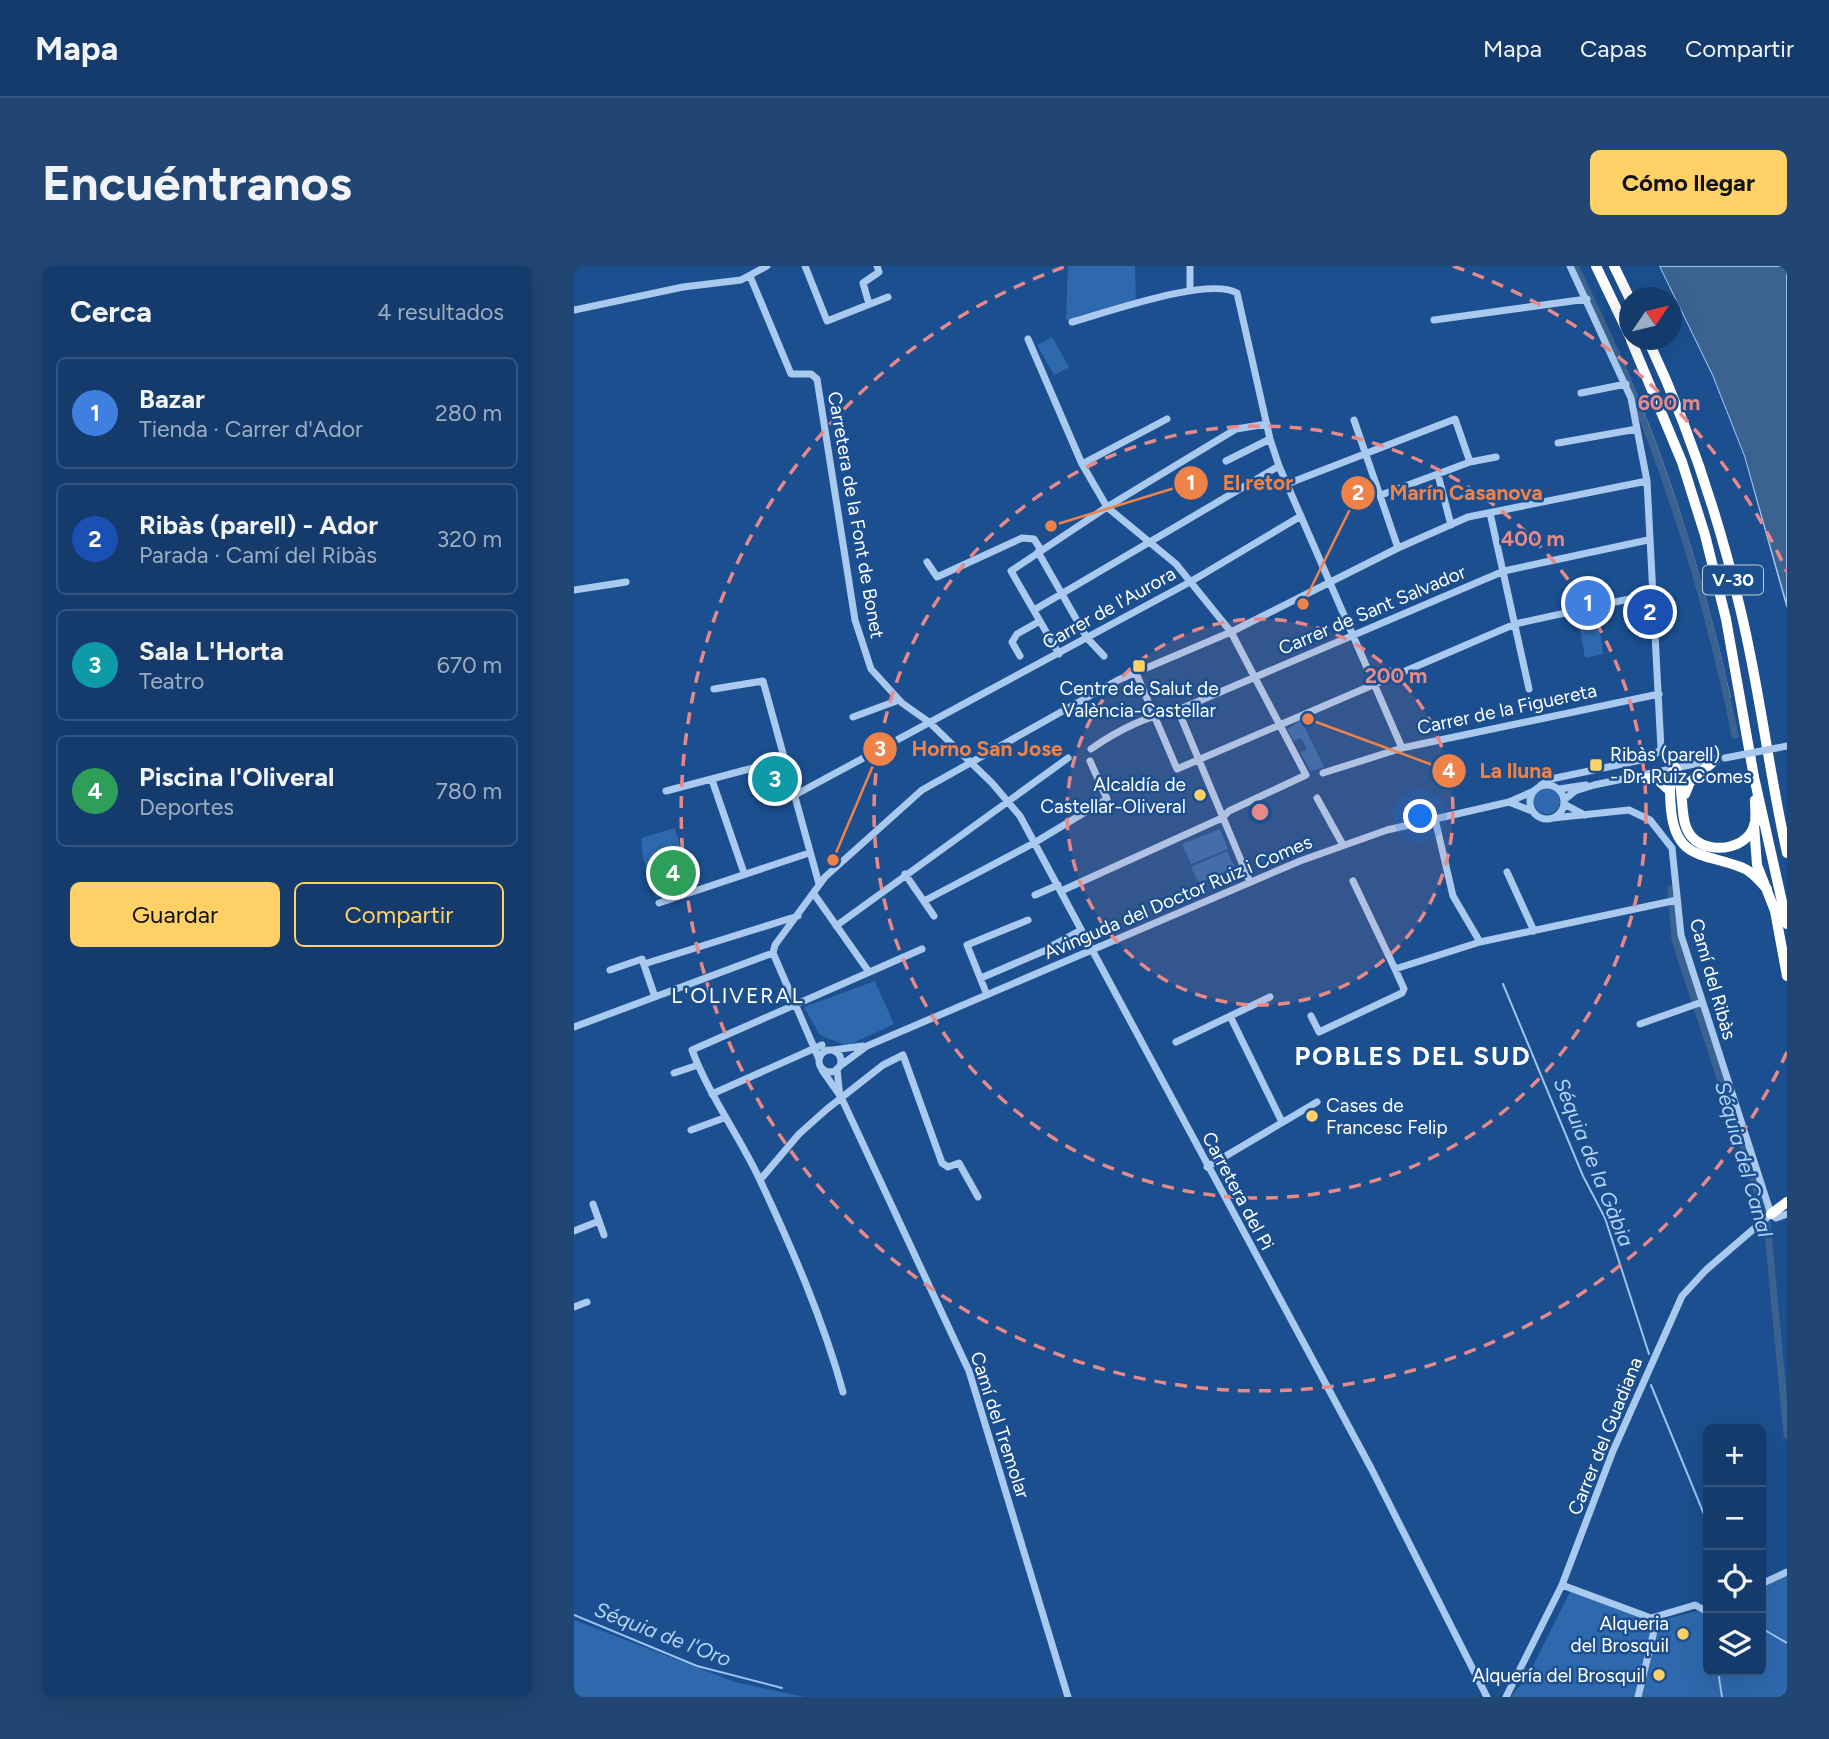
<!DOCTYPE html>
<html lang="es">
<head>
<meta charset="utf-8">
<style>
  body { margin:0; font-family:Figtree,sans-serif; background:#214673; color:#f1f3f6 }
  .controls { position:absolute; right:21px; bottom:21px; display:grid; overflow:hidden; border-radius:10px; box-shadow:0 7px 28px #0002 }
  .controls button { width:63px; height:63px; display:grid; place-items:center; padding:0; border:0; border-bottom:2px solid #33557e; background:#143b6b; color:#f1f3f6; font:35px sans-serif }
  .compass { position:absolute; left:1045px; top:21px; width:63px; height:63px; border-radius:50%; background:#143b6b; box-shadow:0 7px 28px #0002; rotate:55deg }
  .you { position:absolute; left:847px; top:551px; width:24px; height:24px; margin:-18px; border:5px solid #fff; border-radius:50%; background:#1a73e8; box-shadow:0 0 0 10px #1a73e833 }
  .badge { display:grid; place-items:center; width:46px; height:46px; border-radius:50%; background:#ffd166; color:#fff; font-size:23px; font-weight:700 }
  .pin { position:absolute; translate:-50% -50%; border:4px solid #fff; box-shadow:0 2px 7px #0006 }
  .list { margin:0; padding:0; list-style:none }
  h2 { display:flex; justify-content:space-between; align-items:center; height:91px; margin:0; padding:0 28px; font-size:30px }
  h2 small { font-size:23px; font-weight:400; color:#9dadc1 }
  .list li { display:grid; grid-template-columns:46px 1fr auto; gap:21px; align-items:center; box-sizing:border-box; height:112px; margin:0 14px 14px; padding:0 14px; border:2px solid #33557e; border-radius:10px }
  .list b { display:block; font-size:26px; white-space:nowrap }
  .list p { margin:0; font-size:23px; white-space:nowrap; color:#9dadc1 }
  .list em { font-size:23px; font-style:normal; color:#9dadc1 }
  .actions { display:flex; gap:14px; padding:21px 28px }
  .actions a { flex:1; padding:16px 0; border:2px solid #ffd166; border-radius:10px; text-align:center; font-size:24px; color:#ffd166 }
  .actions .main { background:#ffd166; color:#111 }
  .icon { flex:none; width:38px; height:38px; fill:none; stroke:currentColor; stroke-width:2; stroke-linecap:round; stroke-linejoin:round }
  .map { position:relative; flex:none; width:1213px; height:1431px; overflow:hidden; border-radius:10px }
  header { display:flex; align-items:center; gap:42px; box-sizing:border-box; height:98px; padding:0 35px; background:#143b6b; border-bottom:2px solid #33557e }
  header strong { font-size:33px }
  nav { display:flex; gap:38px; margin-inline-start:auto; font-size:24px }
  .intro { display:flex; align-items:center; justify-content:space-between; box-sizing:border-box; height:168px; padding:0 42px }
  h1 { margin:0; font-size:49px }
  .button { padding:18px 32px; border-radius:10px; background:#ffd166; color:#111; font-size:24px; font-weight:700 }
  main { display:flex; gap:42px; padding:0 42px }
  aside { flex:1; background:#143b6b; border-radius:10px; box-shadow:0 7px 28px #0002 }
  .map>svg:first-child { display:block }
</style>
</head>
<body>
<header>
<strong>Mapa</strong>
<nav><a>Mapa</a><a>Capas</a><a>Compartir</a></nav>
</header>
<div class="intro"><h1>Encuéntranos</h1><a class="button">Cómo llegar</a></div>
<main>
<aside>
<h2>Cerca<small>4 resultados</small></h2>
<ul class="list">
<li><span class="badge" style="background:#3f7fe0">1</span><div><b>Bazar</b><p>Tienda · Carrer d'Ador</p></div><em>280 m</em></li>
<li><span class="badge" style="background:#1a4fb4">2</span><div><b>Ribàs (parell) - Ador</b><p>Parada · Camí del Ribàs</p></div><em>320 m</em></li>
<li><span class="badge" style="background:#0f9aa8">3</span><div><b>Sala L'Horta</b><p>Teatro</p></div><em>670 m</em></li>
<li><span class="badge" style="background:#2e9e5b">4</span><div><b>Piscina l'Oliveral</b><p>Deportes</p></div><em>780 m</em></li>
</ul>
<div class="actions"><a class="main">Guardar</a><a>Compartir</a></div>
</aside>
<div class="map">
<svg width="1213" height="1431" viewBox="0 0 1213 1431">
  <rect width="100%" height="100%" fill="#1b4f8f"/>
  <path fill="#2e69ad" d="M 494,0 L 561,0 L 562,35 L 492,54 Z
    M 478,71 L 495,101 L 480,109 L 463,79 Z
    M 1023,342 L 1029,388 L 1011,392 L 1003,347 Z
    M 727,454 L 750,501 L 737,505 L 726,486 L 733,483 L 727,472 L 720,475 L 713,463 Z
    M960 535a13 13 0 1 1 26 0a13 13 0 1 1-26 0Z
    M 101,562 L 111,597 L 120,594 L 126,617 L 82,632 L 69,592 L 67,572 Z
    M 646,563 L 654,583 L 617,598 L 608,578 Z
    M 653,585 L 661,602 L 625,617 L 617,601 Z
    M 301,715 L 320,758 L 273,780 L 246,769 L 230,741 Z
    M 1213,1308 L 1213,1431 L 936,1431 L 953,1412 L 998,1322 L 1085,1355 L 1134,1342 L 1134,1405 L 1187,1405 L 1187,1320 Z
    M 0,1354 L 161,1416 L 230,1431 L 0,1431 Z"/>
  <path fill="#3c6290" stroke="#9cc4f0" stroke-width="2" d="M 1085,0 L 1213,0 L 1213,341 L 1170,190 L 1138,109 Z"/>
  <path fill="#1b4f8f" d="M 1082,0 L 1085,0 L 1138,109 L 1170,190 L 1213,344 L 1210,342 L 1167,191 L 1135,111 Z"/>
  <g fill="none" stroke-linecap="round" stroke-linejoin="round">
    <path stroke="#9cc4f0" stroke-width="2" d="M 1002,0 C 1074,136 1122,282 1156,432
      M 929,718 L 1009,910 L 1031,952 L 1075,1088
      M 1077,1119 L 1134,1258
      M 0,1349 L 123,1400 L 208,1422
      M 1187,1362 L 1213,1377
      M 1144,1405 L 1148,1431"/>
    <path stroke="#3c6290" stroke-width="7" d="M 1001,0 C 1076,150 1128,305 1161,469
      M 1097,623 L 1101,674 L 1193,956 L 1213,1169"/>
    <path stroke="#a9c9ee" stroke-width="7" d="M 231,0 L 253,55 L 314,31
      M 176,10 L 217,108 L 237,108 L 243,113 L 281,354 L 297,403 L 328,437 L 355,456 L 418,517 L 446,550 L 797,1202 L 913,1431
      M 616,23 L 616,0
      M 295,38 L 289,17 L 305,6 L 303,0
      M 0,44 L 109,21 L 167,14 L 193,0
      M 860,54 L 1013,33
      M 498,56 C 531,47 635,10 663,27 L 696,173 L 705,200 L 828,482
      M 454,73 L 508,198 L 533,241 L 602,298 L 657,366 L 732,509 L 655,545 L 648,552 L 487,625
      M 1007,127 L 1052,118
      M 780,154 L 824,282
      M 984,177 L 1063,163
      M 652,195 L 696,173
      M 508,198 L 593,153
      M 864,209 L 877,259
      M 713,218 L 881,153 L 896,196
      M 807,229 L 896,196 L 922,191
      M 916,247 L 955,423
      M 464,286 L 513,372 L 530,390
      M 353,296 L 363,311 L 448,272 L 460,273 L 467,284
      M 0,324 L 52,316
      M 460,344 L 705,200
      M 485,388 L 437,305 L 533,241 L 662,163 L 693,158
      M 446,390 L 438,376 L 443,368 L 466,355
      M 562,407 L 603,503 L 941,358 L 1078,328
      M 140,423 L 189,415 L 245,618
      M 604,444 L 676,616
      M 279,451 L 325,434
      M 517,483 C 544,464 572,450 604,444 L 930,305 L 1074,274
      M 749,507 L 828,482 L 1085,428
      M 138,514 L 170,607
      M956 536a17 17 0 1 1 34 0a17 17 0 1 1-34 0Z
      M 967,519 L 977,513 L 1077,492 L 1087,483 L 1073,215 L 1057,132 L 996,0
      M 985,523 L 1012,519
      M 92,525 L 209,494
      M 219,530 L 616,316 L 727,250
      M 743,532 L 769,579
      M 990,534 L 1001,525 L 1020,519 L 1140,494
      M 935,536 L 958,545
      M 990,538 L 1011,549
      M 979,552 L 1055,544 L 1076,554 L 1098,582 L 1107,669 L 1197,948
      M 861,553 L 879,630 L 906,676
      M 933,606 L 960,665
      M 331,608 L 360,650
      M 779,615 L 821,703 L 906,676 L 1103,634
      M 240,628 L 295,706
      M 461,629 L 484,619
      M 350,635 L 460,577 L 533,533 L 516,495
      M 85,637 L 235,587
      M 262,660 L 494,492
      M 474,682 L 507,664
      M 199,687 L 201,679 L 251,611 L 348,524 L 544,414 L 657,366 L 824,282 L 894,251 L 1073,215
      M 199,687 L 245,793
      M 70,698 L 224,650
      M 36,704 L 68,693 L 81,731
      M 407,712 L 470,685
      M 413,729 L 393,679 L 454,654
      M 656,750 L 708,856
      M 737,750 L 745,766 L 828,727 L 830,723 L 821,703
      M 1066,758 L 1128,736
      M 0,761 L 199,687
      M 602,776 L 696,731
      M245 795a11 11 0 1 1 22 0a11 11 0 1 1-22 0Z
      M 259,784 L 289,780
      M 266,800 L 293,780 L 726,595 L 813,564 L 935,536 L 960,525
      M 263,803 L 266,831
      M 248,804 L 267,831 L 395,1105 L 494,1431
      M 100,807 L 124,799
      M 138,828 L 248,779
      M 117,864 L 150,852
      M 633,901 L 743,836
      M 186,914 L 225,868 L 253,843 L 309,799 L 329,789 L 368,897 L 374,901 L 385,897 L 404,931
      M 19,938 L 30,969
      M 1197,948 L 1202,952 L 1213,948
      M 0,965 L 25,955
      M 0,1041 L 13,1036
      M 269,1126 C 249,1053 217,980 185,912 C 164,868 135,829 118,784 L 348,683
      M 1187,1318 L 1213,1306
      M 988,1319 L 1077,1352 L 1121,1339 L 1134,1346
      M 932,1431 L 988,1319 L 1039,1185 L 1108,1030 L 1132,1004 L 1197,948
      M 1064,1431 L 1080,1365 L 1077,1352"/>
    <path stroke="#fff" stroke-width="10" d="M 1022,0 L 1056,71
      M 1040,0 L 1056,33
      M 1057,74 L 1108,196 L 1131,269 L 1152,353 L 1180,511 L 1213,658
      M 1074,74 C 1115,161 1145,252 1167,346 C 1186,425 1195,507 1213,587
      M 1101,501 C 1113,524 1102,559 1121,574 C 1140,589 1175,582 1181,557 C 1182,550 1181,541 1181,534
      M 1101,501 C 1094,516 1096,528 1097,544 C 1102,592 1127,587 1164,600 C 1177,604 1184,613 1193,623
      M 1057,510 L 1084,514 L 1095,524
      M 1111,528 L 1116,516 L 1141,494
      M 1180,559 L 1183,599 L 1201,645 L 1213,710
      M 1197,948 L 1213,936"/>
    <path stroke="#a9c9ee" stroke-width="7" d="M 1151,492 L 1213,480"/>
  </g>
  <circle cx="686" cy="546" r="193" fill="#e88989" fill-opacity=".12"/>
  <g fill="none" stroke="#e88989" stroke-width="3.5" stroke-dasharray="12 9">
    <circle cx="686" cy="546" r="193"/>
    <circle cx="686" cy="546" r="386"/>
    <path d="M1213 786A579 579 0 1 1 493 0M879 0A579 579 0 0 1 1213 306"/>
  </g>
  <g fill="#ffd166" stroke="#1b4f8f" stroke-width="2.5">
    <rect x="558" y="393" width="14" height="14" rx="3.5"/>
    <rect x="1015" y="492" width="14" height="14" rx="3.5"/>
    <circle cx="626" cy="529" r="7"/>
    <circle cx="738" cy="850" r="7"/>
    <circle cx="1109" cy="1368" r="7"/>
    <circle cx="1085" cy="1409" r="7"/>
  </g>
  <g text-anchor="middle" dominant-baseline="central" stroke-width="5" stroke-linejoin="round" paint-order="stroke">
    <rect fill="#1b4f8f" stroke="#bbcadd" stroke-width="2" x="1129" y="299.5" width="60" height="29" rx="5"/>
    <g font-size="18" font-weight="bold" fill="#fff">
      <text x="1159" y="314">V-30</text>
    </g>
    <g font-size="19" fill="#fff" stroke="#1b4f8f">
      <text transform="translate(282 249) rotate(80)">Carretera de la Font de Bonet</text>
      <text transform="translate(535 342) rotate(-29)">Carrer de l'Aurora</text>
      <text transform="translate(798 344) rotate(-23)">Carrer de Sant Salvador</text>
      <text transform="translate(933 443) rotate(-12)">Carrer de la Figuereta</text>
      <text transform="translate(604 631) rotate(-23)">Avinguda del Doctor Ruiz i Comes</text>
      <text transform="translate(1139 713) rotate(74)">Camí del Ribàs</text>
      <text transform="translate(664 925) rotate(62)">Carretera del Pi</text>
      <text transform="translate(426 1159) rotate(72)">Camí del Tremolar</text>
      <text transform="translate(1031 1170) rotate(-68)">Carrer del Guadiana</text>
    </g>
    <g font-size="19" fill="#fff" stroke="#1b4f8f" text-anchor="end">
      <text x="565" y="422" text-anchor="middle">Centre de Salut de<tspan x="565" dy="22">València-Castellar</tspan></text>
      <text x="1036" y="488" text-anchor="start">Ribàs (parell)<tspan x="1036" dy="22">- Dr. Ruiz Comes</tspan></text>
      <text x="612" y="518">Alcaldía de<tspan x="612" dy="22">Castellar-Oliveral</tspan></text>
      <text x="752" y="839" text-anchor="start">Cases de<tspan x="752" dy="22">Francesc Felip</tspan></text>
      <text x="1095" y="1357">Alqueria<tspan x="1095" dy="22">del Brosquil</tspan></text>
      <text x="1071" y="1409">Alquería del Brosquil</text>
    </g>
    <g font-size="21" letter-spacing="2" fill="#fff" stroke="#1b4f8f">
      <text x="164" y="729">L'OLIVERAL</text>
    </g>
    <g font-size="21" font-style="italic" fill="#b5d3f5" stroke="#1b4f8f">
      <text transform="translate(1170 893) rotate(74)">Séquia del Canal</text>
      <text transform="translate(1020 896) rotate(68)">Séquia de la Gàbia</text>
      <text transform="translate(89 1368) rotate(21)">Séquia de l'Oro</text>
    </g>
    <g font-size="26" font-weight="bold" letter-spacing="2" fill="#fff" stroke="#1b4f8f">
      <text x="839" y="790">POBLES DEL SUD</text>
    </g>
  </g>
  <circle cx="686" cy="546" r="10" fill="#e88989" stroke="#1b4f8f" stroke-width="3.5"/>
  <g font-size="21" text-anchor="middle" font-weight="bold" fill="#e88989" stroke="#1b4f8f" stroke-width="5" stroke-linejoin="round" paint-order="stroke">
    <text x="1095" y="144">600 m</text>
    <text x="959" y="280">400 m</text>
    <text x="822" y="417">200 m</text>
  </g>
  <path fill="none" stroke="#ee8249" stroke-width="2.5" d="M477 260L617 217M729 338L784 227M259 594L306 483M734 453L875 505"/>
  <g fill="#ee8249" stroke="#1b4f8f" stroke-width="2.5">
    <circle cx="477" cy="260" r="7"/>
    <circle cx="729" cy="338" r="7"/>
    <circle cx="259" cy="594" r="7"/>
    <circle cx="734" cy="453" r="7"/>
    <circle cx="617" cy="217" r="18"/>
    <circle cx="784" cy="227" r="18"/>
    <circle cx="306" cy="483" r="18"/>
    <circle cx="875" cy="505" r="18"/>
  </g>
  <g font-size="21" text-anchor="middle" font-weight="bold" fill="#fff">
    <text x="617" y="224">1</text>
    <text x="784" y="234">2</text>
    <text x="306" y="490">3</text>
    <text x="875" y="512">4</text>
  </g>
  <g font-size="21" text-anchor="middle" font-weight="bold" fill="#ee8249" stroke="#1b4f8f" stroke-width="5" stroke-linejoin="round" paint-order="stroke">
    <text x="684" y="224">El retor</text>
    <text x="892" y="234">Marín Casanova</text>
    <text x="413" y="490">Horno San Jose</text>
    <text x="942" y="512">La lluna</text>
  </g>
</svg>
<div class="controls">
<button>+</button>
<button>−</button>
<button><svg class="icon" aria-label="locate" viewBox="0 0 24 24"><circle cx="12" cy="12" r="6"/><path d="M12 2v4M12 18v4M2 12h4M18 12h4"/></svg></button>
<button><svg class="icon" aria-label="layers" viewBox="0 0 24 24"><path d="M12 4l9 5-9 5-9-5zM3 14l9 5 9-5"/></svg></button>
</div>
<svg class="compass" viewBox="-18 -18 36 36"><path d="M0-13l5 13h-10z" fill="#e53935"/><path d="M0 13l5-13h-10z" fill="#9dadc1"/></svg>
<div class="you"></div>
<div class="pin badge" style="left:1014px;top:337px;background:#3f7fe0">1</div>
<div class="pin badge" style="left:1076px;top:346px;background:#1a4fb4">2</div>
<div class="pin badge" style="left:201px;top:513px;background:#0f9aa8">3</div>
<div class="pin badge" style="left:99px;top:607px;background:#2e9e5b">4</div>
</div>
</main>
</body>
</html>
